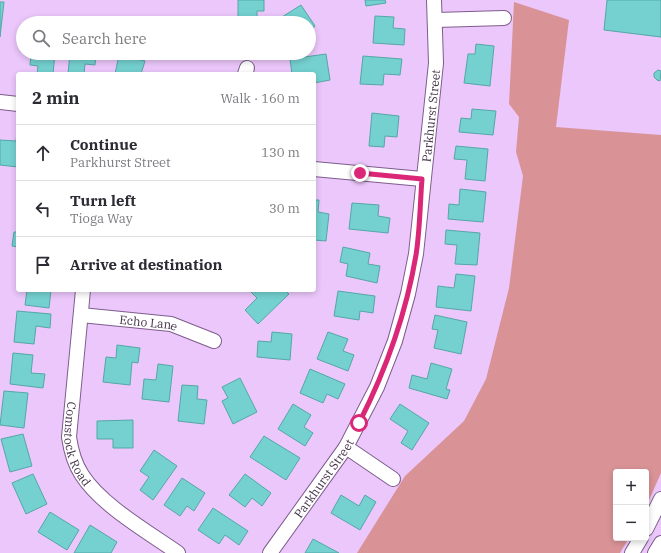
<!DOCTYPE html>
<html lang="en">
<head>
<meta charset="utf-8">
<style>
  body { margin:0; font-family:"IBM Plex Serif",serif; background:#f7f7f7; color:#2b2b33 }
  .controls { position:absolute; right:12px; bottom:12px; display:grid; overflow:hidden; border-radius:4px; box-shadow:0 2px 6px #0003 }
  .controls button { width:36px; height:36px; display:grid; place-items:center; padding:0; border:0; border-bottom:1px solid #e1e1e2; background:#fff; color:#2b2b33; font:20px sans-serif }
  .stop { position:absolute; width:12px; height:12px; margin:-9px; border:3px solid #db2777; border-radius:50%; background:#fff }
  .stop.end { background:#db2777; border-color:#fff; box-shadow:0 1px 4px #0008 }
  .list { margin:0; padding:0; list-style:none }
  h2 { display:flex; justify-content:space-between; align-items:center; height:52px; margin:0; padding:0 16px; font-size:17px }
  h2 small { font-size:13px; font-weight:400; color:#7c7c81 }
  .list li { display:grid; grid-template-columns:26px 1fr auto; gap:12px; align-items:center; box-sizing:border-box; height:56px; padding:0 16px; border-top:1px solid #e1e1e2 }
  .list b { display:block; font-size:15px; white-space:nowrap }
  .list p { margin:0; font-size:13px; white-space:nowrap; color:#7c7c81 }
  .list em { font-size:13px; font-style:normal; color:#7c7c81 }
  .icon { flex:none; width:22px; height:22px; fill:none; stroke:currentColor; stroke-width:2; stroke-linecap:round; stroke-linejoin:round }
  .map { position:relative; flex:none; width:661px; height:553px; overflow:hidden }
  .search { position:absolute; background:#fff; box-shadow:0 2px 6px #0003; left:16px; top:16px; width:300px; height:44px; display:flex; align-items:center; gap:10px; box-sizing:border-box; padding:0 14px; border-radius:22px; color:#7c7c81; font-size:15px }
  .panel { position:absolute; background:#fff; box-shadow:0 2px 6px #0003; left:16px; top:72px; width:300px; height:220px; border-radius:4px }
  .map>svg:first-child { display:block }
</style>
</head>
<body>
<div class="map">
<svg width="661" height="553" viewBox="0 0 661 553">
  <rect width="100%" height="100%" fill="#ebc7fb"/>
  <path fill="#d99397" d="M 514,2 L 569,20 L 556,127 L 661,135 L 661,473 L 646,507 L 646,472 L 616,472 L 616,538 L 629,538 L 620,553 L 357,553 L 405,476 L 464,421 L 486,379 L 509,288 L 523,176 L 516,152 L 519,117 L 509,104 Z"/>
  <path fill="#75d0d0" stroke="#55a7a7" d="M 238,0 L 264,0 L 264,11 L 257,11 L 257,23 L 238,23 Z
    M 365,0 L 385,0 L 386,3 L 366,6 Z
    M 607,0 L 661,0 L 661,37 L 604,30 Z
    M 0,2 L 4,2 L 0,37 Z
    M 301,5 L 315,26 L 309,31 L 309,23 L 285,23 L 282,17 Z
    M 375,16 L 394,17 L 393,28 L 405,29 L 404,45 L 373,43 Z
    M 476,44 L 494,46 L 490,86 L 464,83 L 468,54 L 475,54 Z
    M 31,53 L 55,53 L 53,74 L 37,74 L 38,66 L 30,65 Z
    M 70,53 L 96,53 L 95,65 L 85,64 L 84,74 L 68,74 Z
    M 326,54 L 330,80 L 314,83 L 314,74 L 292,74 L 290,59 Z
    M 119,55 L 145,61 L 141,74 L 115,74 Z
    M 363,56 L 402,59 L 400,75 L 384,74 L 383,85 L 360,84 Z
    M 658,70 L 661,71 L 660,81 L 657,80 L 654,77 L 654,73 Z
    M 472,109 L 496,111 L 493,135 L 459,132 L 461,118 L 471,119 Z
    M 372,113 L 399,116 L 397,137 L 385,136 L 384,147 L 369,146 Z
    M 17,132 L 18,167 L 0,165 L 0,140 L 16,141 Z
    M 456,146 L 488,149 L 485,181 L 465,179 L 467,160 L 454,159 Z
    M 460,189 L 486,192 L 483,222 L 448,219 L 449,204 L 459,205 Z
    M 314,200 L 319,200 L 318,212 L 329,214 L 326,241 L 314,240 Z
    M 352,203 L 379,205 L 378,216 L 390,218 L 388,233 L 349,229 Z
    M 446,230 L 480,233 L 477,265 L 455,264 L 457,245 L 445,244 Z
    M 14,232 L 18,232 L 18,247 L 12,246 Z
    M 343,247 L 370,253 L 368,264 L 380,266 L 377,283 L 346,276 L 348,264 L 340,262 Z
    M 456,274 L 475,276 L 471,311 L 436,307 L 438,286 L 454,288 Z
    M 27,290 L 51,290 L 49,308 L 25,305 Z
    M 253,290 L 285,290 L 289,294 L 258,324 L 245,310 L 257,298 L 251,292 Z
    M 338,291 L 375,296 L 373,313 L 360,311 L 359,320 L 334,316 Z
    M 17,311 L 51,314 L 50,328 L 36,326 L 34,344 L 14,342 Z
    M 435,315 L 467,322 L 461,354 L 434,348 L 438,330 L 432,329 Z
    M 272,332 L 292,334 L 290,360 L 257,357 L 258,341 L 271,342 Z
    M 328,332 L 348,339 L 343,351 L 354,355 L 348,371 L 317,359 Z
    M 117,345 L 140,348 L 138,363 L 132,362 L 130,385 L 103,382 L 106,357 L 116,358 Z
    M 13,353 L 33,355 L 31,373 L 45,374 L 43,388 L 10,384 Z
    M 431,363 L 452,369 L 446,389 L 450,390 L 447,399 L 409,388 L 412,375 L 427,379 Z
    M 158,364 L 173,366 L 169,402 L 142,399 L 144,379 L 156,380 Z
    M 310,369 L 345,384 L 338,399 L 327,394 L 323,403 L 300,393 Z
    M 240,378 L 257,412 L 233,424 L 222,401 L 228,398 L 222,387 Z
    M 182,385 L 198,386 L 197,399 L 207,400 L 204,424 L 178,421 Z
    M 4,391 L 28,393 L 24,428 L 0,425 Z
    M 293,404 L 311,415 L 304,427 L 313,433 L 305,446 L 278,429 Z
    M 400,404 L 429,423 L 412,450 L 401,443 L 408,431 L 390,419 Z
    M 133,420 L 133,448 L 113,448 L 113,439 L 97,439 L 97,421 Z
    M 23,434 L 32,466 L 10,472 L 1,439 Z
    M 264,436 L 300,458 L 286,480 L 250,457 Z
    M 154,450 L 177,466 L 153,500 L 140,490 L 149,477 L 140,471 Z
    M 33,474 L 47,504 L 26,514 L 12,483 Z
    M 245,474 L 271,493 L 262,506 L 252,498 L 245,507 L 229,495 Z
    M 182,478 L 205,493 L 194,511 L 187,506 L 180,516 L 164,505 Z
    M 341,495 L 359,506 L 365,495 L 376,502 L 360,530 L 331,513 Z
    M 213,508 L 248,531 L 239,545 L 225,535 L 219,544 L 198,530 Z
    M 50,512 L 79,530 L 67,550 L 38,532 Z
    M 90,525 L 117,542 L 111,553 L 74,553 Z
    M 313,539 L 339,553 L 305,553 Z"/>
  <g fill="none" stroke-linecap="round" stroke-linejoin="round">
    <g stroke="#7e5d8c" stroke-width="16">
      <g id="minor">
        <path d="M 436,20 L 504,18"/>
        <path d="M 245,74 L 247,68"/>
        <path d="M 0,102 L 18,104"/>
        <path d="M 314,169 L 422,179"/>
        <path id="s1" d="M 83,290 L 69,437 C 71,451 74,463 82,475 C 101,505 148,532 178,553"/>
        <path id="s2" d="M 81,315 L 171,324 L 214,341"/>
        <path d="M 346,447 L 393,479"/>
        <path d="M 646,529 L 661,499"/>
        <path id="s3" d="M 270,553 L 346,447 L 377,387 L 395,341 L 408,294 L 416,254 L 436,63 L 434,0"/>
        <path d="M 632,553 L 641,538"/>
        <path d="M 655,553 L 661,543"/>
      </g>
    </g>
    <use href="#minor" stroke="#fff" stroke-width="14"/>
  </g>
  <g fill="none" stroke-linecap="round" stroke-linejoin="round">
    <path stroke="#db2777" stroke-width="5" d="M 359,423 C 386,370 406,314 416,255 C 420,230 420,204 422,179 L 360,173"/>
  </g>
  <g text-anchor="middle" dominant-baseline="central" stroke-width="3" stroke-linejoin="round" paint-order="stroke">
    <g font-size="12" fill="#433449" stroke="#ebc7fb">
      <text stroke="none"><textPath href="#s3" startOffset="476">Parkhurst Street</textPath></text>
      <text stroke="none"><textPath href="#s2" startOffset="68">Echo Lane</textPath></text>
      <text stroke="none"><textPath href="#s1" startOffset="156">Comstock Road</textPath></text>
      <text stroke="none"><textPath href="#s3" startOffset="92">Parkhurst Street</textPath></text>
    </g>
  </g>
</svg>
<div class="controls">
<button>+</button>
<button>−</button>
</div>
<div class="stop" style="left:359px;top:423px"></div>
<div class="stop end" style="left:360px;top:173px"></div>
<div class="search"><svg class="icon" aria-label="search" viewBox="0 0 24 24"><circle cx="10" cy="10" r="6"/><path d="M15 15l6 6"/></svg>Search here</div>
<section class="panel">
<h2>2 min<small>Walk · 160 m</small></h2>
<ul class="list">
<li><svg class="icon" aria-label="ahead" viewBox="0 0 24 24"><path d="M12 20V5M6 11l6-6 6 6"/></svg><div><b>Continue</b><p>Parkhurst Street</p></div><em>130 m</em></li>
<li><svg class="icon" aria-label="left" viewBox="0 0 24 24"><path d="M17 20v-9H6M10 6l-5 5 5 5"/></svg><div><b>Turn left</b><p>Tioga Way</p></div><em>30 m</em></li>
<li><svg class="icon" aria-label="arrive" viewBox="0 0 24 24"><path d="M6 21V4h12l-3 4 3 4H6"/></svg><div><b>Arrive at destination</b></div></li>
</ul>
</section>
</div>
</body>
</html>
